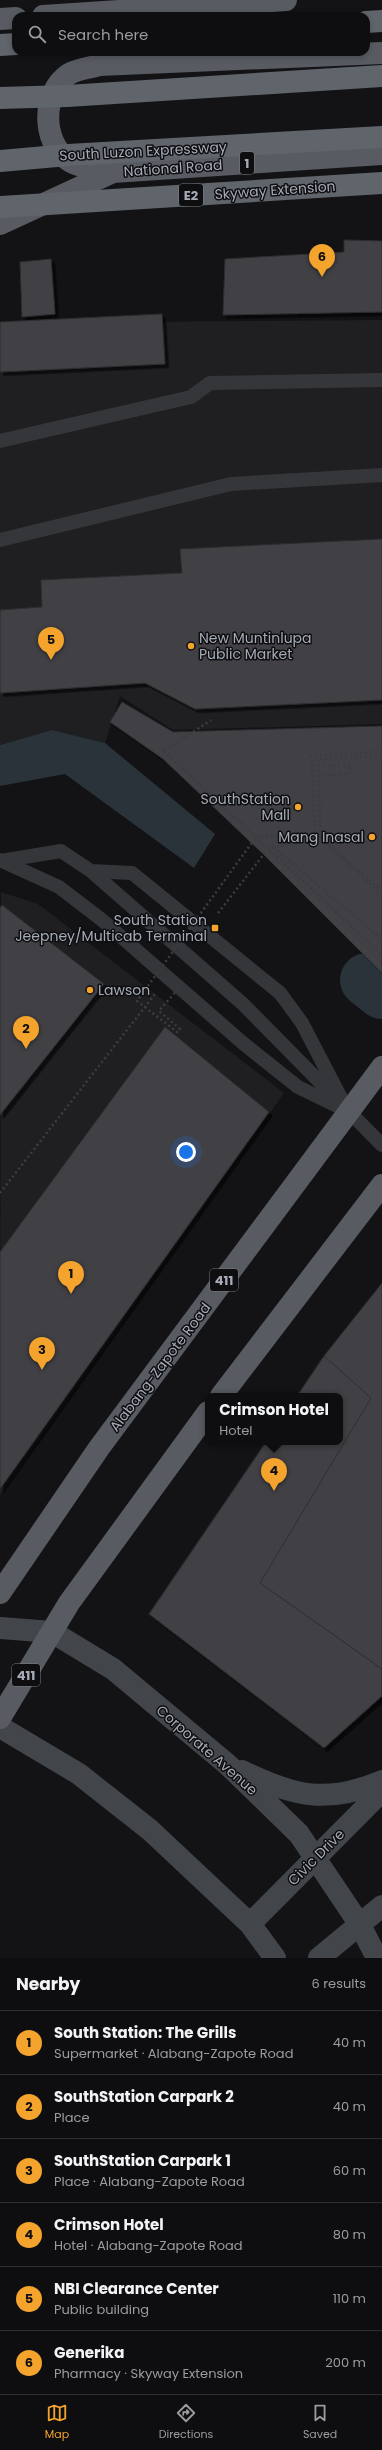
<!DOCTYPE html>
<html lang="en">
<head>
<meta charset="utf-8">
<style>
  body { margin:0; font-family:Poppins,sans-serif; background:#171719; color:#f1f3f6 }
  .you { position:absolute; left:186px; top:1152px; width:14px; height:14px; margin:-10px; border:3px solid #fff; border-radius:50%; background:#1a73e8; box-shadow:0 0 0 6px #1a73e833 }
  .badge { display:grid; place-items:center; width:26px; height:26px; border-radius:50%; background:#f4a32d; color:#111; font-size:13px; font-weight:700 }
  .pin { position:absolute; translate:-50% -33px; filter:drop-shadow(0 1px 2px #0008) }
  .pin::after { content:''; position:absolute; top:21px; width:14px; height:12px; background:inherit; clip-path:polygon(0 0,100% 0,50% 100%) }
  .popup { position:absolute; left:205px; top:1393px; width:138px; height:52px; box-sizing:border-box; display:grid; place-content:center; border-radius:8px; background:#0e0e10; filter:drop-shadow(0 1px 3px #0005); font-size:13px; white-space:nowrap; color:#9b9c9f }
  .popup b { font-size:15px; color:#f1f3f6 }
  .popup::after { content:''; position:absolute; left:50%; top:100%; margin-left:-8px; border:8px solid transparent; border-top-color:#0e0e10 }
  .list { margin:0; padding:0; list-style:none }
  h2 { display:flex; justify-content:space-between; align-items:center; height:52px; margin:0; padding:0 16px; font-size:17px }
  h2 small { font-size:13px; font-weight:400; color:#9b9c9f }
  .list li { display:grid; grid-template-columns:26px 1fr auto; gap:12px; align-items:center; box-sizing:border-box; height:64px; padding:0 16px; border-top:1px solid #2e2e30 }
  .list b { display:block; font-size:15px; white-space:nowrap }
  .list p { margin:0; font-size:13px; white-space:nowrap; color:#9b9c9f }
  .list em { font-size:13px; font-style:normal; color:#9b9c9f }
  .icon { flex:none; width:22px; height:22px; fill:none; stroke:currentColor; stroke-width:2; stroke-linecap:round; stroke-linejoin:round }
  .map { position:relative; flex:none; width:382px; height:1958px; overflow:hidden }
  .search { position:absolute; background:#0e0e10; box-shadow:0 2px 6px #0003; left:12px; right:12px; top:12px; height:44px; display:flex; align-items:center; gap:10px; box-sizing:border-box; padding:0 14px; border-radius:12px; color:#9b9c9f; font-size:15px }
  .sheet { height:436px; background:#0e0e10 }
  nav { display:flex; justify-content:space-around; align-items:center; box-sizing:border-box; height:56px; border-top:1px solid #2e2e30; background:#0e0e10; font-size:11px; color:#9b9c9f }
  nav a { display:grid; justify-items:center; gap:2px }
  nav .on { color:#f4a32d }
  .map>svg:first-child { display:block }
</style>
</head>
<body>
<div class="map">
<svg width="382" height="1958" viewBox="0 0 382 1958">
  <defs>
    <filter id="shadow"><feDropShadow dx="3.5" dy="3.5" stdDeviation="0" flood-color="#0009"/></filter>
  </defs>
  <rect width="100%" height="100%" fill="#131315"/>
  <path fill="#1f1f22" d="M 382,320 L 382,724 L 173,730 L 120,696 L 105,743 L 52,730 L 0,745 L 0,323 Z
    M 1,892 L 38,904 L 284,1093 L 0,1495 Z"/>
  <path fill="#293339" d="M 52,730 L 105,743 L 215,834 L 194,868 L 65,774 L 0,786 L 0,745 Z"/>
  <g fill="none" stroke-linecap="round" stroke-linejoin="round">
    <path stroke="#293339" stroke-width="54" d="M 367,980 L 382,992"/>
  </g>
  <path fill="#3f4145" stroke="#2d2d31" filter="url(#shadow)" d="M 344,240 L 382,241 L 382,312 L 223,315 L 225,259 L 344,252 Z
    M 51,259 L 55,314 L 22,317 L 20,262 Z
    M 162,314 L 165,364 L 0,372 L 0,322 Z
    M 382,539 L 382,700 L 195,709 L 145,683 L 0,693 L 0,610 L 42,607 L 41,580 L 182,573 L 180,549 Z
    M 122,702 L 173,732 L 382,726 L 382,973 L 264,855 L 163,759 L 110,722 Z
    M 2,905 L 104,984 L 0,1115 L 0,908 Z
    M 165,1027 L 269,1112 L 0,1489 L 0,1252 Z
    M 382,1283 L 382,1696 L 324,1748 L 149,1614 L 266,1442 L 340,1442 L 340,1396 L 297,1396 L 324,1356 Z
    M 324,1356 L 371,1398 L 260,1583 L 382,1669 L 382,1696 L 324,1748 L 149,1614 L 266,1442 L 340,1442 L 340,1396 L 297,1396 Z"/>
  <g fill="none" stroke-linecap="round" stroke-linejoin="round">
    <path stroke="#3a3d41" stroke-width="2.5" stroke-dasharray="2 3" stroke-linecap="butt" d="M 164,751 L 211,720
      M 382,751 L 311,756 L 315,832 L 382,891
      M 382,755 L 318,759 L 321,839 L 382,895
      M 256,837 L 315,832
      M 273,847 L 382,939
      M 218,913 L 264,854 L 273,847 L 321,839
      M 0,1193 L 155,994"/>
    <path stroke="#34363a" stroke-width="14" d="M 0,441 L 191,397 L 210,383 L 382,380
      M 0,540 L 231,484 L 382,475
      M 0,860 L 59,887 L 102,920 L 244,1044 L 298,1087 L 337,1106
      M 0,861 L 61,851 L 91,871 L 243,1004 L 382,1145
      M 91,871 L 132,873 L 280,993 L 302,1023 L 341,1098"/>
    <path stroke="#42454a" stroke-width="22" d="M 0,1628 L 52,1632 L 113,1669 L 227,1764 L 299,1834 L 360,1925 L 377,1958
      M 0,1727 L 79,1774 L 150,1830 L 250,1924 L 275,1958
      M 242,1771 C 294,1797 328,1804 382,1781
      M 250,1924 L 382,1791
      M 319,1958 L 382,1906"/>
    <path stroke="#585c62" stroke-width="22" d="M 43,16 L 286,0
      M 0,19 L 16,18
      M 113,172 C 99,169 80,168 68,160 C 41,141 42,92 69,74 C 77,69 90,68 99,65 L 382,53
      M 0,224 L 113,172 L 382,154
      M 221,1396 L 382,1185
      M 0,1593 L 99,1448 L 382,1067
      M 0,1718 L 69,1603 L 208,1412"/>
    <path stroke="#60646b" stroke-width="22" d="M 366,22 L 382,21
      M 0,45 L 16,44
      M 67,96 L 382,76
      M 68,155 L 382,137"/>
    <path stroke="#3a3d41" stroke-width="2.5" stroke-dasharray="2 3" stroke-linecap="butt" d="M 164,751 L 382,955
      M 313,766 L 351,765 L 349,774 L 320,776
      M 178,989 L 159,1011 L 180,1029 L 177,1032 L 137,1001 L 256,837"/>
    <path stroke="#60646b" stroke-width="22" d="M 0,98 L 67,96
      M 0,161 L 68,155
      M 0,207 L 382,183"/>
  </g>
  <g fill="#f4a32d" stroke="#0e0e10" stroke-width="1.5">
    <circle cx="191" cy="646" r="4"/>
    <circle cx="298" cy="807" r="4"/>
    <circle cx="372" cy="837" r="4"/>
    <rect x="211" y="924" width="8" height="8" rx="2"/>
    <circle cx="90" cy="990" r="4"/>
  </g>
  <g text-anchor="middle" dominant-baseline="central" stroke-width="3" stroke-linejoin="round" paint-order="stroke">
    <g fill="#0e0e10" stroke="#787c84" stroke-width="1">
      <rect x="240" y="152" width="14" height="22" rx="3"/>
      <rect x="179" y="184" width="24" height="22" rx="3"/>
      <rect x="210" y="1269" width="28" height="22" rx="3"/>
      <rect x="12" y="1664" width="28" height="22" rx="3"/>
    </g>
    <g font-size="13" font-weight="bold" fill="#a5abb6">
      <text x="247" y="163">1</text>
      <text x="191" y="195">E2</text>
      <text x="224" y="1280">411</text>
      <text x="26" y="1675">411</text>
    </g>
    <g font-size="14" fill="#a5abb6" stroke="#0e0e10">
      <text transform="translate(143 151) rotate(-3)">South Luzon Expressway</text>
      <text transform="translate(173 168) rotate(-4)">National Road</text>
      <text transform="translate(275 190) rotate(-4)">Skyway Extension</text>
      <text transform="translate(160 1367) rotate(-53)">Alabang-Zapote Road</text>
      <text transform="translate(207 1750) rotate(41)">Corporate Avenue</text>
      <text transform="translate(316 1857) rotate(-45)">Civic Drive</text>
    </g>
    <g font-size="14" fill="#a5abb6" stroke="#0e0e10" text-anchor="end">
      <text x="199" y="638" text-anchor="start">New Muntinlupa<tspan x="199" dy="16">Public Market</tspan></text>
      <text x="290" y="799">SouthStation<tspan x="290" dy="16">Mall</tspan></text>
      <text x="364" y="837">Mang Inasal</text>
      <text x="207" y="920">South Station<tspan x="207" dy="16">Jeepney/Multicab Terminal</tspan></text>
      <text x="98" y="990" text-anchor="start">Lawson</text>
    </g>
  </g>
</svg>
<div class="you"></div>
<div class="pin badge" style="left:71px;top:1294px">1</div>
<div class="pin badge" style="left:26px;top:1049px">2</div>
<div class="pin badge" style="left:42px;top:1370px">3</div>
<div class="pin badge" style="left:274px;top:1491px">4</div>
<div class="popup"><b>Crimson Hotel</b>Hotel</div>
<div class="pin badge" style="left:51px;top:660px">5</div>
<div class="pin badge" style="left:322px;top:277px">6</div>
<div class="search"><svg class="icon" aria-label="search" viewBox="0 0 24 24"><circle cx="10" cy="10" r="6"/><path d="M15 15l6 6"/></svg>Search here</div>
</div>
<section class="sheet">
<h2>Nearby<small>6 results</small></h2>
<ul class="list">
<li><span class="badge">1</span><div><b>South Station: The Grills</b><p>Supermarket · Alabang-Zapote Road</p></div><em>40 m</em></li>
<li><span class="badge">2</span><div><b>SouthStation Carpark 2</b><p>Place</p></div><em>40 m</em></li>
<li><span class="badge">3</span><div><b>SouthStation Carpark 1</b><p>Place · Alabang-Zapote Road</p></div><em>60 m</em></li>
<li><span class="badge">4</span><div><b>Crimson Hotel</b><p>Hotel · Alabang-Zapote Road</p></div><em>80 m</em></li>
<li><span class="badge">5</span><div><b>NBI Clearance Center</b><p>Public building</p></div><em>110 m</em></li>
<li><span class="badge">6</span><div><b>Generika</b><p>Pharmacy · Skyway Extension</p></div><em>200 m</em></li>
</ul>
</section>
<nav>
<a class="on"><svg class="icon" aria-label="map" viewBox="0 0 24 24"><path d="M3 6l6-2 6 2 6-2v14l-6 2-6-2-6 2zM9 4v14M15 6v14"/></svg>Map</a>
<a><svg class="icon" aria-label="directions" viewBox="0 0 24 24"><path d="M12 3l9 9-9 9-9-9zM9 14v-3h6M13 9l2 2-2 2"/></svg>Directions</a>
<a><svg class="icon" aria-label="saved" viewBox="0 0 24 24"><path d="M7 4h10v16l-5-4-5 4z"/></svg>Saved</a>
</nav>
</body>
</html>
